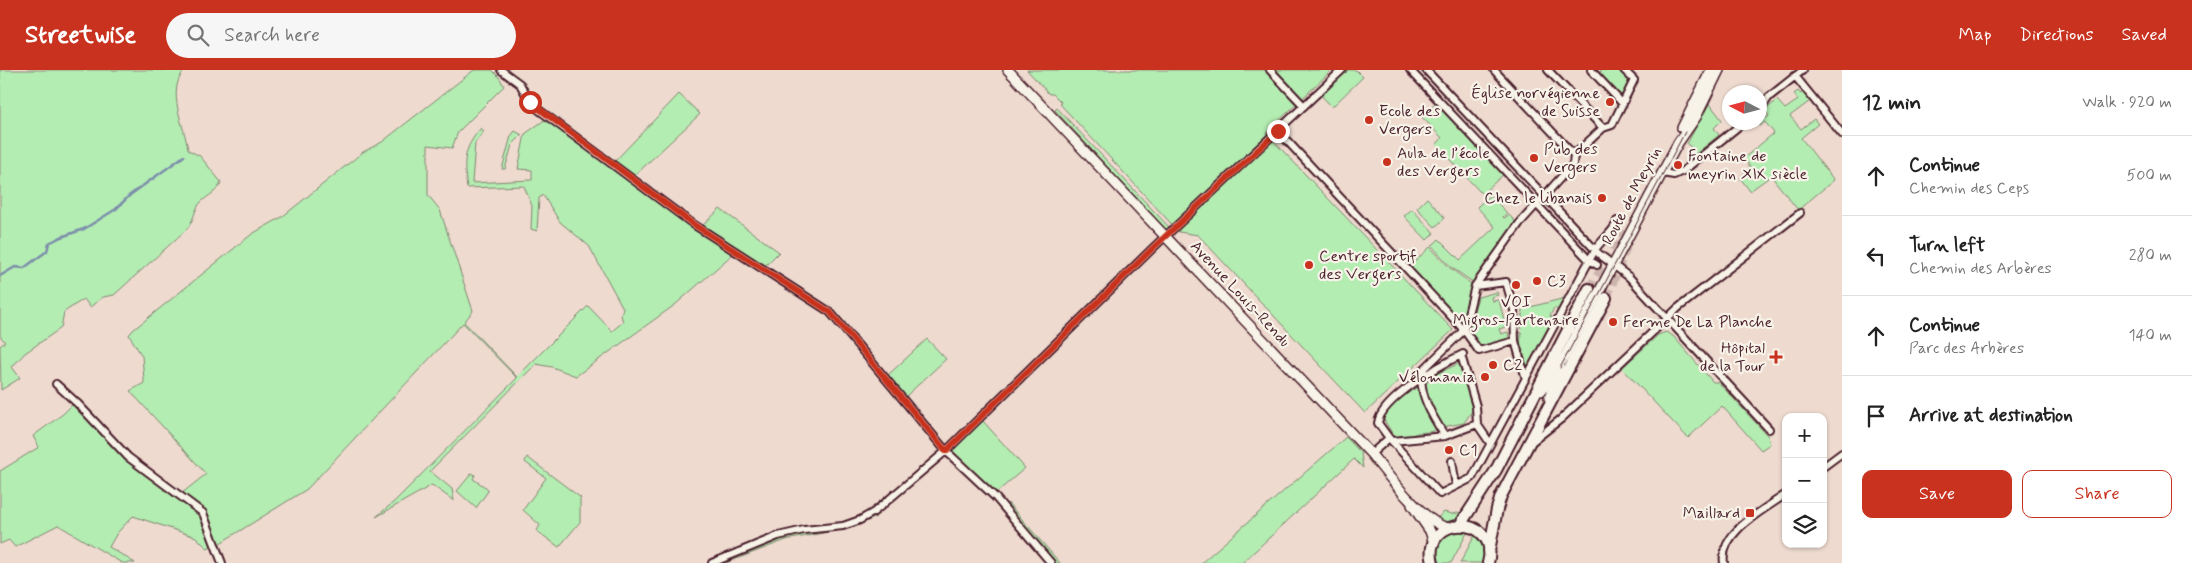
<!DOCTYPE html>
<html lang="en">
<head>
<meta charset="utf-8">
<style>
  body { margin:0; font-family:Mynerve,sans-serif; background:#f6f6f6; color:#222 }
  .controls { position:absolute; right:15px; bottom:15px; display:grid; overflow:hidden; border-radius:10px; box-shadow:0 1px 4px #0004 }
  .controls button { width:45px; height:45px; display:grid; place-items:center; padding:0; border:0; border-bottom:1px solid #e0e0e0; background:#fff; color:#222; font:25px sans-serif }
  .compass { position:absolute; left:1722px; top:15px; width:45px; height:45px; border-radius:50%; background:#fff; box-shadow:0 1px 4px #0004; rotate:276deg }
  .stop { position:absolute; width:15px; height:15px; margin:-11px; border:4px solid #c8321e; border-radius:50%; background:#fff }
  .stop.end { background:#c8321e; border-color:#fff; box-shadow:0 1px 5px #0008 }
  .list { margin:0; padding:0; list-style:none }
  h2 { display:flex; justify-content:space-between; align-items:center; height:65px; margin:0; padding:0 20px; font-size:21px }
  h2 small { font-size:16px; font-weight:400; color:#767676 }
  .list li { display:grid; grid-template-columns:32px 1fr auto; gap:15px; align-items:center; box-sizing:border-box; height:80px; padding:0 20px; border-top:1px solid #e0e0e0 }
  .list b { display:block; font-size:19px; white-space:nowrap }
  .list p { margin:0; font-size:16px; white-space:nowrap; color:#767676 }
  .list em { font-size:16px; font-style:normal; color:#767676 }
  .actions { display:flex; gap:10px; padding:15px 20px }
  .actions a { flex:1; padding:11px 0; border:1px solid #c8321e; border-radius:10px; text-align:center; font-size:18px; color:#c8321e }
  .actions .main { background:#c8321e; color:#fff }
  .icon { flex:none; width:28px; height:28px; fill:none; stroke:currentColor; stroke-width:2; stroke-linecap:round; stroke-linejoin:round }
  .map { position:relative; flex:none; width:1842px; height:493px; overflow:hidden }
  header { display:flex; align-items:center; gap:30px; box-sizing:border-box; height:70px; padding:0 25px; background:#c8321e; color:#fff }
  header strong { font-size:24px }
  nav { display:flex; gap:28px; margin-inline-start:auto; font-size:18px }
  .search { width:350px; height:45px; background:#f6f6f6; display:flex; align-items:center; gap:12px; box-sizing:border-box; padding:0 18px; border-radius:28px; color:#767676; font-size:19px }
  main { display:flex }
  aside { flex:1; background:#fff }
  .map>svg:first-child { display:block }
</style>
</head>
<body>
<header>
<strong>Streetwise</strong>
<div class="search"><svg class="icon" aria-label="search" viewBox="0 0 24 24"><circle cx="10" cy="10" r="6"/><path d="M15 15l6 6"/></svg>Search here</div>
<nav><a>Map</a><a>Directions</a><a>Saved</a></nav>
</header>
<main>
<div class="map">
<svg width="1842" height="493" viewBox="0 0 1842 493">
  <rect width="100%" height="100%" fill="#eedacf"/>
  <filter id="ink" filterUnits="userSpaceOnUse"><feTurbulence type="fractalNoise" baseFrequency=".02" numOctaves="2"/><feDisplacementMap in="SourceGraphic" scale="10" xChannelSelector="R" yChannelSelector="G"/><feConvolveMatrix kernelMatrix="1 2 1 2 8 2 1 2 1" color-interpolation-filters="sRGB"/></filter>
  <g filter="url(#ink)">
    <path fill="#b3edb2" stroke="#7e866e" d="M 0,0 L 185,0 C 165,21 185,56 188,80 L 200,86 L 221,112 C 219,121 207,126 201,132 C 194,139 194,152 186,160 L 114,225 L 103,227 L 90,237 L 84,229 L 64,242 L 61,258 L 25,283 L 12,297 L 20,308 L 1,320 L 0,276 L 5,272 L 0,266 Z
      M 474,0 L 492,0 L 499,7 L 504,16 L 458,62 L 452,78 L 428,75 L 428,125 L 440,140 L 473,241 L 464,252 L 517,307 L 588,236 L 612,261 L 623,252 L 621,245 L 623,238 L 589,176 L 560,152 L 543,125 L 539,128 L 537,161 L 531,159 L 532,136 L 524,116 L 467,118 C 463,91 463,79 481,58 L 484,61 L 475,73 L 472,113 L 532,110 L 532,100 L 518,99 L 525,64 L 546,49 L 695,159 L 734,183 L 676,234 L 576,306 L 552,297 L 536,294 L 430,401 L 452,419 L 454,431 L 432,415 L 376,447 L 395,431 L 517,308 L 463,253 L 307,419 L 217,475 L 206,442 L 181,424 L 206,404 L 130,321 L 144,313 L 144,310 L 142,286 L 129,265 L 133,260 L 252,164 L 282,147 L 363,82 L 382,72 Z
      M 1027,0 L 1332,0 L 1266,63 L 1453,260 L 1365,343 L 1198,165 L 1179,162 L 1060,34 L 1061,32 L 1053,24 L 1049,24 Z
      M 1345,0 L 1356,0 L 1363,7 L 1332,37 L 1320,24 Z
      M 1601,0 L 1621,0 C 1632,12 1631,12 1624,26 L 1619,27 L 1599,6 Z
      M 1798,21 L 1801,24 L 1803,22 L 1810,31 L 1790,46 L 1801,59 L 1814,49 L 1818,54 L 1801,68 L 1834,110 L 1798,140 L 1771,106 L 1750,121 L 1740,108 L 1750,97 L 1744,88 L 1774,63 L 1765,52 L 1759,56 L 1758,54 L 1769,46 L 1765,40 L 1777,30 L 1785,39 L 1798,30 L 1794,24 Z
      M 679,24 L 700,44 L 633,107 L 614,92 Z
      M 1437,32 L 1505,103 L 1482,124 L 1436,75 L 1442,68 L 1422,47 Z
      M 1709,33 L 1722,50 L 1714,58 L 1719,65 L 1688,90 L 1695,80 L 1687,74 Z
      M 1057,38 L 1169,157 L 1166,160 L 1055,40 Z
      M 515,61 L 522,65 L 512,75 L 505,99 L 502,99 L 511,66 Z
      M 1490,125 L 1507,143 L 1503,147 L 1504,148 L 1509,145 L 1518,154 L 1474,213 L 1451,197 L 1432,176 L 1439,169 L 1460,190 L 1495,157 L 1477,137 Z
      M 1427,128 L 1445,148 L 1435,157 L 1417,138 Z
      M 720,139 L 779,182 L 765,196 L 701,157 Z
      M 1412,139 L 1434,163 L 1427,170 L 1404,146 Z
      M 1430,177 L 1450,198 L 1473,215 L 1463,255 L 1408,198 Z
      M 1497,222 L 1498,225 L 1491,227 L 1492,231 L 1499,230 L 1506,257 L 1499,259 L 1501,264 L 1508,262 L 1509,268 L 1481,276 L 1468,261 L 1478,227 Z
      M 1565,228 L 1560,241 L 1554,238 L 1550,246 L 1556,249 L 1528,300 L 1520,279 L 1523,239 Z
      M 1666,262 L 1673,266 L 1713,312 L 1718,312 L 1768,366 L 1770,374 L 1761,380 L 1722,336 L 1688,368 L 1622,298 L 1658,265 Z
      M 927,269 L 946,289 L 905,327 L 887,306 Z
      M 1462,292 L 1474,338 L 1464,353 L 1442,357 L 1431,343 L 1424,314 L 1432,309 L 1432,306 Z
      M 1421,315 L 1438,359 C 1428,364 1421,361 1415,364 C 1408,367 1403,368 1395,368 L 1383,348 L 1384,345 L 1411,318 L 1413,320 Z
      M 72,335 L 77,336 L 100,361 L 200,443 L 213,476 L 207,478 L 196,467 L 133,446 L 117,463 L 109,477 L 135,493 L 122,493 L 58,455 L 15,477 L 9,470 L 0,474 L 0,401 L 39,377 L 33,366 L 63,344 Z
      M 982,350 L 1025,398 L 996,423 L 951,381 Z
      M 1346,367 L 1361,383 L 1363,398 L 1354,389 L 1242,493 L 1201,493 Z
      M 527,387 L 581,428 L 580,429 L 580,452 L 559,477 L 537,461 L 540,455 L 523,440 L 546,408 L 525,392 Z
      M 472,403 L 475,405 L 473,409 L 487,418 L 488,421 L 476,438 L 457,421 Z
      M 1008,433 L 1060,493 L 1056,493 L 1006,435 Z
      M 1444,442 L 1452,444 L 1463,442 L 1457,451 L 1445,453 L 1436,449 Z
      M 872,447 L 876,447 L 855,457 L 786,470 L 726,493 L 718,493 L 782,467 L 863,452 Z
      M 1454,461 L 1468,461 L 1451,493 L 1439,493 C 1434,478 1440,467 1454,461 Z
      M 1475,465 L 1484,478 L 1483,493 L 1460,493 Z"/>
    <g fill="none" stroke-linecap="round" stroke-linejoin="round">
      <path stroke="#7c8daa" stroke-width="2.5" d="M 0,206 L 15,197 L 24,198 L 47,181 L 49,173 L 61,167 L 84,159 L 116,139 L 130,125 L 184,86"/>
      <path stroke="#cdb5ae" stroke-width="10" stroke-dasharray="10 5" stroke-linecap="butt" d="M 1589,219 L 1627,162
        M 1606,228 L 1627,174"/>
      <g stroke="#4a1f2b" stroke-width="10">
        <path id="street" d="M 501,0 L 520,14 L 530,32 L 535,37 L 693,154 L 830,242 L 946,381 L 995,427 L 1051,493
          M 1270,0 L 1304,36
          M 1410,0 L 1589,190 L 1597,195
          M 1426,0 L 1585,169 L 1599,184 L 1629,207 L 1769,359
          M 1494,0 L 1574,85
          M 1548,0 L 1603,58
          M 1591,0 L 1623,34
          M 1795,6 L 1842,64
          M 1760,40 L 1769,27 L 1803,0
          M 1278,61 L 1464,260 L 1479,281 L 1515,271 L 1514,240 L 1506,212 L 1475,216
          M 1662,103 L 1674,105 L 1683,101 L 1744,52
          M 1515,271 L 1526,309
          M 1461,285 L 1476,336 L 1477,354
          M 56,314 L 78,334 L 128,387 L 203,443 L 222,493
          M 1445,366 C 1434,349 1416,321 1423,300 L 1464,260 L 1475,216 L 1519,154 L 1573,94 L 1574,85 L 1603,58 L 1612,55 L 1634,10 L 1624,0
          M 1389,368 L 1440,424 L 1472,408 L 1595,180 C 1601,170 1615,161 1617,151
          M 1392,371 L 1445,366 L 1477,354 L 1490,373
          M 1533,371 L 1561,349 L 1678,238 L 1800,143
          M 1371,384 L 1389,368 L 1378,353 C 1381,329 1442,294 1463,284
          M 1452,391 L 1456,416
          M 1823,397 L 1842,383
          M 712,493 L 778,466 L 804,460 L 843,456 L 860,450 L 874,442 L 946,381 L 1154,177 L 1342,0
          M 1724,493 C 1719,462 1764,440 1786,424"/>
      </g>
      <g stroke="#4a1f2b" stroke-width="12">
        <path id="secondary" d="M 1008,0 L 1371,384 C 1387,404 1423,452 1448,458
          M 1682,58 L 1711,0
          M 1541,321 L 1565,286 L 1678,73 L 1696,47 L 1719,0
          M 1549,328 L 1560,300
          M 1412,435 L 1430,461 L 1434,473"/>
      </g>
      <g stroke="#4a1f2b" stroke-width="14">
        <path id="primary" d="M 1460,455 L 1496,400 L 1589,219
          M 1489,481 L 1497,439 L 1501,426 L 1606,228
          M 1433,493 C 1420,444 1501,443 1488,493"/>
      </g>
      <use href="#street" stroke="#f7f3e8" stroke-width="6"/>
      <use href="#secondary" stroke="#f7f3e8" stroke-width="9"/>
      <use href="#primary" stroke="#f7f3e8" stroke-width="10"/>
      <path stroke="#4a1f2b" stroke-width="1" d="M 1560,298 L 1685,62"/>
    </g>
  </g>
  <g fill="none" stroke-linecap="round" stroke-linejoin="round" filter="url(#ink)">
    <path stroke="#c8321e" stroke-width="6" d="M 530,32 L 693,154 L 830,242 L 946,381 L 1154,177 L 1278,61"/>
  </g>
  <g fill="#c8321e" stroke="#f7f3e8" stroke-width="2">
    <circle cx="1610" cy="32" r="5"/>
    <circle cx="1369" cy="50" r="5"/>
    <circle cx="1534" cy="88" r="5"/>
    <circle cx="1387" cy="92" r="5"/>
    <circle cx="1678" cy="95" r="5"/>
    <circle cx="1602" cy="128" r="5"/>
    <circle cx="1309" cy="195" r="5"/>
    <circle cx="1537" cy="211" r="5"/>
    <circle cx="1516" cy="215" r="5"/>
    <circle cx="1613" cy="252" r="5"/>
    <path d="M1773.5 279.5h5v5h5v5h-5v5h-5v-5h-5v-5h5z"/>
    <circle cx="1493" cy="295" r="5"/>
    <circle cx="1485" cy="307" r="5"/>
    <circle cx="1449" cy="380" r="5"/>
    <rect x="1745" y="438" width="10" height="10" rx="2.5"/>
  </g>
  <g text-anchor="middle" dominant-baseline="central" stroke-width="4.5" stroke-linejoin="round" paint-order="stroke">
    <g font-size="16" fill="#4a1f2b" stroke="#f7f3e8" text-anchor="start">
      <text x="1600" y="23" text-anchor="end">Église norvégienne<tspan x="1600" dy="18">de Suisse</tspan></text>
      <text x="1379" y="41">Ecole des<tspan x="1379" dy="18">Vergers</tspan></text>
      <text x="1544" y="79">Pub des<tspan x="1544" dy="18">Vergers</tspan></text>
      <text x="1397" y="83">Aula de l’école<tspan x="1397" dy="18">des Vergers</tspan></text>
      <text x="1688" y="86">Fontaine de<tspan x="1688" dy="18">meyrin XIX siècle</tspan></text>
      <text x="1592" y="128" text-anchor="end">Chez le libanais</text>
      <text x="1319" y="186">Centre sportif<tspan x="1319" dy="18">des Vergers</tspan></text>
      <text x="1547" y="211">C3</text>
      <text x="1516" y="232" text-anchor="middle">VOI<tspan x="1516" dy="18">Migros-Partenaire</tspan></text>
      <text x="1623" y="252">Ferme De La Planche</text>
      <text x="1765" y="278" text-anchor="end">Hôpital<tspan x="1765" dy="18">de la Tour</tspan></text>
      <text x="1503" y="295">C2</text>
      <text x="1475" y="307" text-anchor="end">Vélomania</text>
      <text x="1459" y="380">C1</text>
      <text x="1740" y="443" text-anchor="end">Maillard</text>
    </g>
    <g font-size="16" fill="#4a1f2b" stroke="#f7f3e8">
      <text transform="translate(1632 126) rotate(-62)">Route de Meyrin</text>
      <text transform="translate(1240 224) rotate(47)">Avenue Louis-Rendu</text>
    </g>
  </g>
</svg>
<div class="controls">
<button>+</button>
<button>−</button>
<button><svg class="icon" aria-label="layers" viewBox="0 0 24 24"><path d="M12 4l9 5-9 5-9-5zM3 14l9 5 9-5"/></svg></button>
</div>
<svg class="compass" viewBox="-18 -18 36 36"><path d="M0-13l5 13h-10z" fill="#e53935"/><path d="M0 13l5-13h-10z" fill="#767676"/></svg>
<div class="stop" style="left:530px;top:32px"></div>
<div class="stop end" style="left:1278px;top:61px"></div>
</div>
<aside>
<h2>12 min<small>Walk · 920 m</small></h2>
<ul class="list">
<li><svg class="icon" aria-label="ahead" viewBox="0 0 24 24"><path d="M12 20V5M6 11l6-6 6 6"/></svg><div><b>Continue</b><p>Chemin des Ceps</p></div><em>500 m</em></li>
<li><svg class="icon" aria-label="left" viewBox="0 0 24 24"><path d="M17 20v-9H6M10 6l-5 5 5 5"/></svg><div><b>Turn left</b><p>Chemin des Arbères</p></div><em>280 m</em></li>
<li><svg class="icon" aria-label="ahead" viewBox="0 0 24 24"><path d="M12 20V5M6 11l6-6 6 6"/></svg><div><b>Continue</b><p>Parc des Arbères</p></div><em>140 m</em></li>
<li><svg class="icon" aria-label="arrive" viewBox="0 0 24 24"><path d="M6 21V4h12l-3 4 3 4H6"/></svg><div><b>Arrive at destination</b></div></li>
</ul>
<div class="actions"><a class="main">Save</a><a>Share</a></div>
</aside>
</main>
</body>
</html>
